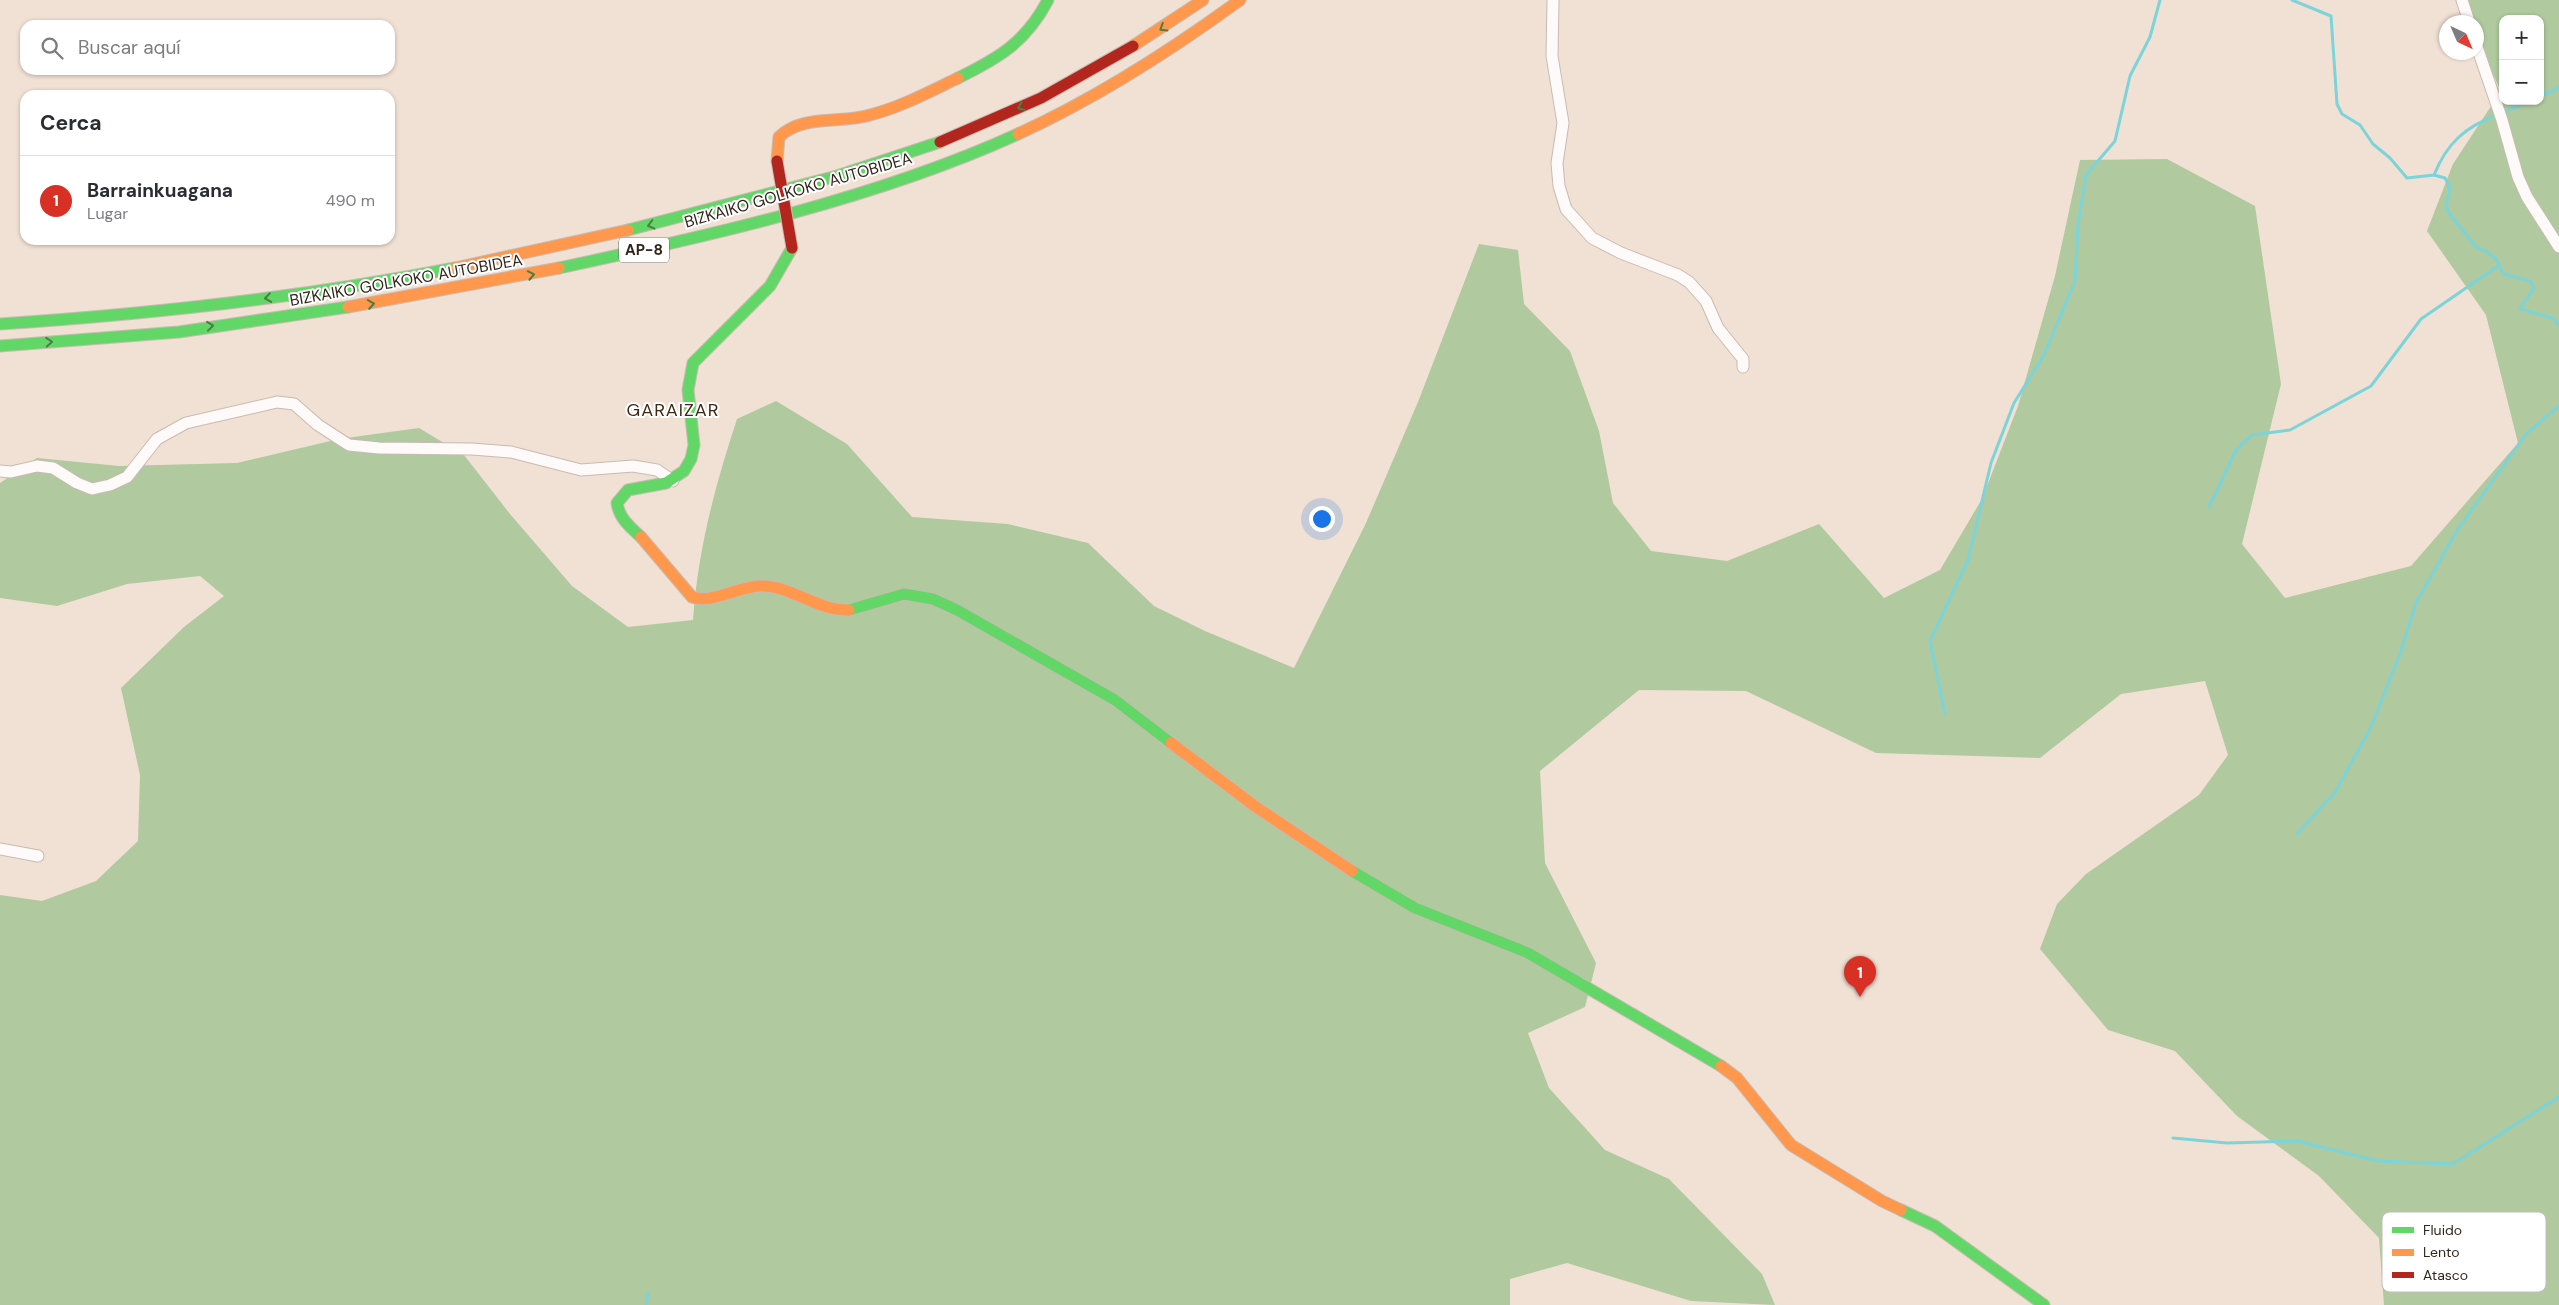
<!DOCTYPE html>
<html lang="es">
<head>
<meta charset="utf-8">
<style>
  body { margin:0; font-family:"DM Sans",sans-serif; background:#f2f2f3; color:#2b2b33 }
  .controls { position:absolute; right:15px; top:15px; display:grid; overflow:hidden; border-radius:10px; box-shadow:0 1px 4px #0004 }
  .controls button { width:45px; height:45px; display:grid; place-items:center; padding:0; border:0; border-bottom:1px solid #e1e1e2; background:#fff; color:#2b2b33; font:25px sans-serif }
  .compass { position:absolute; left:2439px; top:15px; width:45px; height:45px; border-radius:50%; background:#fff; box-shadow:0 1px 4px #0004; rotate:136deg }
  .you { position:absolute; left:1321px; top:518px; width:18px; height:18px; margin:-12px; border:4px solid #fff; border-radius:50%; background:#1a73e8; box-shadow:0 0 0 8px #1a73e833 }
  .badge { display:grid; place-items:center; width:32px; height:32px; border-radius:50%; background:#d93025; color:#fff; font-size:16px; font-weight:700 }
  .pin { position:absolute; translate:-50% -41px; filter:drop-shadow(0 1px 2px #0008) }
  .pin::after { content:''; position:absolute; top:26px; width:18px; height:15px; background:inherit; clip-path:polygon(0 0,100% 0,50% 100%) }
  .list { margin:0; padding:0; list-style:none }
  h2 { display:flex; justify-content:space-between; align-items:center; height:65px; margin:0; padding:0 20px; font-size:21px }
  h2 small { font-size:16px; font-weight:400; color:#7c7c81 }
  .list li { display:grid; grid-template-columns:32px 1fr auto; gap:15px; align-items:center; box-sizing:border-box; height:90px; padding:0 20px; border-top:1px solid #e1e1e2 }
  .list b { display:block; font-size:19px; white-space:nowrap }
  .list p { margin:0; font-size:16px; white-space:nowrap; color:#7c7c81 }
  .list em { font-size:16px; font-style:normal; color:#7c7c81 }
  .icon { flex:none; width:28px; height:28px; fill:none; stroke:currentColor; stroke-width:2; stroke-linecap:round; stroke-linejoin:round }
  .map { position:relative; flex:none; width:2559px; height:1305px; overflow:hidden }
  .search { position:absolute; background:#fff; box-shadow:0 1px 4px #0004; left:20px; top:20px; width:375px; height:55px; display:flex; align-items:center; gap:12px; box-sizing:border-box; padding:0 18px; border-radius:15px; color:#7c7c81; font-size:19px }
  .panel { position:absolute; background:#fff; box-shadow:0 1px 4px #0004; left:20px; top:90px; width:375px; height:155px; border-radius:15px }
  .map>svg:first-child { display:block }
</style>
</head>
<body>
<div class="map">
<svg width="2559" height="1305" viewBox="0 0 2559 1305">
  <rect width="100%" height="100%" fill="#f1e0d4"/>
  <path fill="#b0c99e" fill-rule="evenodd" d="M 2457,0 L 2559,0 L 2559,1305 L 2384,1305 L 2379,1238 L 2319,1176 L 2237,1116 L 2175,1051 L 2108,1030 L 2040,949 L 2057,904 L 2086,874 L 2199,795 L 2228,755 L 2205,681 L 2121,694 L 2040,758 L 1876,753 L 1746,691 L 1639,690 L 1540,771 L 1545,863 L 1596,963 L 1585,1007 L 1528,1033 L 1549,1088 L 1605,1150 L 1669,1179 L 1762,1274 L 1775,1305 L 1691,1301 L 1567,1263 L 1510,1279 L 1510,1305 L 0,1305 L 0,895 L 42,901 L 96,881 L 138,841 L 140,775 L 121,688 L 184,627 L 224,596 L 200,576 L 127,584 L 57,606 L 0,598 L 0,483 L 37,458 L 119,466 L 237,463 L 339,439 L 419,428 L 464,455 L 510,514 L 572,586 L 628,627 L 693,620 C 698,549 715,486 737,419 L 776,401 L 847,444 L 912,517 L 1008,524 L 1088,543 L 1154,606 L 1205,631 L 1294,668 L 1366,523 L 1418,402 L 1479,244 L 1518,250 L 1524,304 L 1570,351 L 1599,431 L 1613,503 L 1651,551 L 1727,561 L 1819,524 L 1884,598 L 1940,570 L 1982,499 L 2018,406 L 2055,276 L 2080,160 L 2167,159 L 2255,206 L 2281,384 L 2242,544 L 2285,598 L 2411,566 L 2518,443 L 2486,315 L 2427,231 L 2453,164 L 2501,91 L 2477,41 L 2476,22 L 2468,22 ZM 2503,19 L 2540,19 L 2540,101 L 2503,101 Z"/>
  <g fill="none" stroke-linecap="round" stroke-linejoin="round">
    <path stroke="#7bd4d9" stroke-width="3" d="M 2292,0 L 2331,16 L 2337,104 L 2342,114 L 2360,125 L 2373,144 L 2390,158 L 2407,178 L 2434,175 L 2445,178 L 2450,188 L 2446,205 L 2448,212 L 2477,248 L 2486,251 L 2497,260 L 2503,274 L 2530,281 L 2534,288 L 2520,309 L 2553,318 L 2559,325
      M 2540,96 L 2559,88
      M 2503,113 L 2530,101
      M 2434,175 C 2447,143 2465,127 2497,115
      M 2209,507 L 2236,450 L 2252,435 L 2290,430 L 2371,386 L 2421,319 L 2498,266
      M 1945,714 L 1930,641 L 1968,560 L 1991,463 L 2014,403 L 2044,355 L 2075,281 L 2078,225 L 2086,175 L 2115,141 L 2130,76 L 2150,37 L 2160,0
      M 2297,834 L 2336,791 L 2371,727 L 2400,654 L 2416,603 L 2456,532 L 2526,434 L 2559,406
      M 2173,1138 L 2227,1143 L 2297,1141 L 2378,1161 L 2453,1164 L 2559,1097
      M 646,1305 L 648,1293"/>
    <g stroke="#c8bbb1" stroke-width="13">
      <path id="street" d="M 1553,0 L 1552,56 L 1563,123 L 1557,163 L 1559,186 L 1566,209 L 1592,238 L 1621,253 L 1678,275 L 1689,282 L 1706,301 L 1718,328 L 1743,359 L 1743,367
        M 2462,0 L 2469,22
        M 2476,44 L 2502,120 L 2518,177 L 2527,197 L 2559,247
        M 0,471 L 11,472 L 37,466 L 53,468 L 77,483 L 92,489 L 110,485 L 127,477 L 157,439 L 186,423 L 277,402 L 294,404 L 318,425 L 349,445 L 379,448 L 472,449 L 511,452 L 581,470 L 633,466 L 657,470 L 673,481
        M 0,849 L 38,856"/>
    </g>
    <g stroke="#c8bbb1" stroke-width="13">
      <path id="fast" d="M 958,78 C 999,58 1026,42 1048,0
        M 628,230 L 837,176 L 940,142
        M 559,268 C 709,236 878,198 1018,134
        M 0,324 C 153,314 305,297 455,268
        M 0,346 L 179,332 L 348,307
        M 641,537 C 630,527 619,518 617,503 L 628,490 L 666,483 L 684,471 L 691,459 L 694,445 L 688,390 L 693,363 L 770,286 L 792,248
        M 849,610 L 904,594 L 933,599 L 957,610 L 1115,700 L 1171,743
        M 1352,871 L 1415,908 L 1528,953 L 1721,1066
        M 1901,1210 L 1935,1226 L 2044,1305"/>
    </g>
    <g stroke="#c8bbb1" stroke-width="13">
      <path id="slow" d="M 1133,46 L 1203,0
        M 1018,134 C 1097,98 1170,51 1240,0
        M 777,161 L 779,137 C 803,114 840,124 870,115 C 901,107 929,92 958,78
        M 455,268 L 628,230
        M 348,307 L 559,268
        M 641,537 L 692,597 C 713,604 736,587 760,586 C 791,585 817,611 849,610
        M 1171,743 L 1256,807 L 1352,871
        M 1721,1066 L 1737,1078 L 1791,1145 L 1882,1201 L 1901,1210"/>
    </g>
    <g stroke="#c8bbb1" stroke-width="13">
      <path id="jam" d="M 940,142 L 1041,98 L 1133,46"/>
    </g>
    <use href="#street" stroke="#fdfaf9" stroke-width="11"/>
    <use href="#fast" stroke="#63d668" stroke-width="11"/>
    <use href="#slow" stroke="#ff974d" stroke-width="11"/>
    <use href="#jam" stroke="#b3261e" stroke-width="11"/>
    <g stroke="#c8bbb1" stroke-width="13" stroke-linecap="butt">
      <path id="jam-bridge" d="M 777,161 L 792,248"/>
    </g>
    <use href="#jam-bridge" stroke="#b3261e" stroke-width="11"/>
  </g>
  <defs><path id="oneway-chevron" d="M-2-3.5L2.5 0L-2 3.5" fill="none" stroke-width="1.6" stroke-linecap="round" stroke-linejoin="round" transform="scale(1.25)"/></defs>
  <g stroke="#4a7e42">
    <use href="#oneway-chevron" transform="translate(1163 28) rotate(148)"/>
    <use href="#oneway-chevron" transform="translate(1021 107) rotate(157)"/>
    <use href="#oneway-chevron" transform="translate(651 225) rotate(166)"/>
    <use href="#oneway-chevron" transform="translate(531 275) rotate(-11)"/>
    <use href="#oneway-chevron" transform="translate(268 298) rotate(172)"/>
    <use href="#oneway-chevron" transform="translate(371 304) rotate(-9)"/>
    <use href="#oneway-chevron" transform="translate(210 326) rotate(-6)"/>
    <use href="#oneway-chevron" transform="translate(49 342) rotate(-4)"/>
  </g>
  <g text-anchor="middle" dominant-baseline="central" stroke-width="4" stroke-linejoin="round" paint-order="stroke">
    <rect fill="#fff" stroke="#6f6760" stroke-width="1" x="619" y="237.5" width="50" height="25" rx="4"/>
    <g font-size="15" font-weight="bold" fill="#31261c">
      <text x="644" y="250">AP-8</text>
    </g>
    <g font-size="16" fill="#31261c" stroke="#fff">
      <text transform="translate(798 190) rotate(-16)">BIZKAIKO GOLKOKO AUTOBIDEA</text>
      <text transform="translate(406 280) rotate(-10)">BIZKAIKO GOLKOKO AUTOBIDEA</text>
    </g>
    <g font-size="18" letter-spacing="1" fill="#3f2814" stroke="#fff">
      <text x="673" y="410">GARAIZAR</text>
    </g>
  </g>
  <rect x="2382" y="1212" width="164" height="80" rx="8" fill="#fff" stroke="#c1bebb" stroke-width="1"/>
  <rect x="2392" y="1227" width="22" height="6" fill="#63d668"/>
  <rect x="2392" y="1249" width="22" height="7" fill="#ff974d"/>
  <rect x="2392" y="1272" width="22" height="6" fill="#b3261e"/>
  <g font-size="14" fill="#31261c">
    <text x="2423" y="1235">Fluido</text>
    <text x="2423" y="1257">Lento</text>
    <text x="2423" y="1280">Atasco</text>
  </g>
</svg>
<div class="controls">
<button>+</button>
<button>−</button>
</div>
<svg class="compass" viewBox="-18 -18 36 36"><path d="M0-13l5 13h-10z" fill="#e53935"/><path d="M0 13l5-13h-10z" fill="#7c7c81"/></svg>
<div class="you"></div>
<div class="pin badge" style="left:1860px;top:997px">1</div>
<div class="search"><svg class="icon" aria-label="search" viewBox="0 0 24 24"><circle cx="10" cy="10" r="6"/><path d="M15 15l6 6"/></svg>Buscar aquí</div>
<section class="panel">
<h2>Cerca<small></small></h2>
<ul class="list">
<li><span class="badge">1</span><div><b>Barrainkuagana</b><p>Lugar</p></div><em>490 m</em></li>
</ul>
</section>
</div>
</body>
</html>
